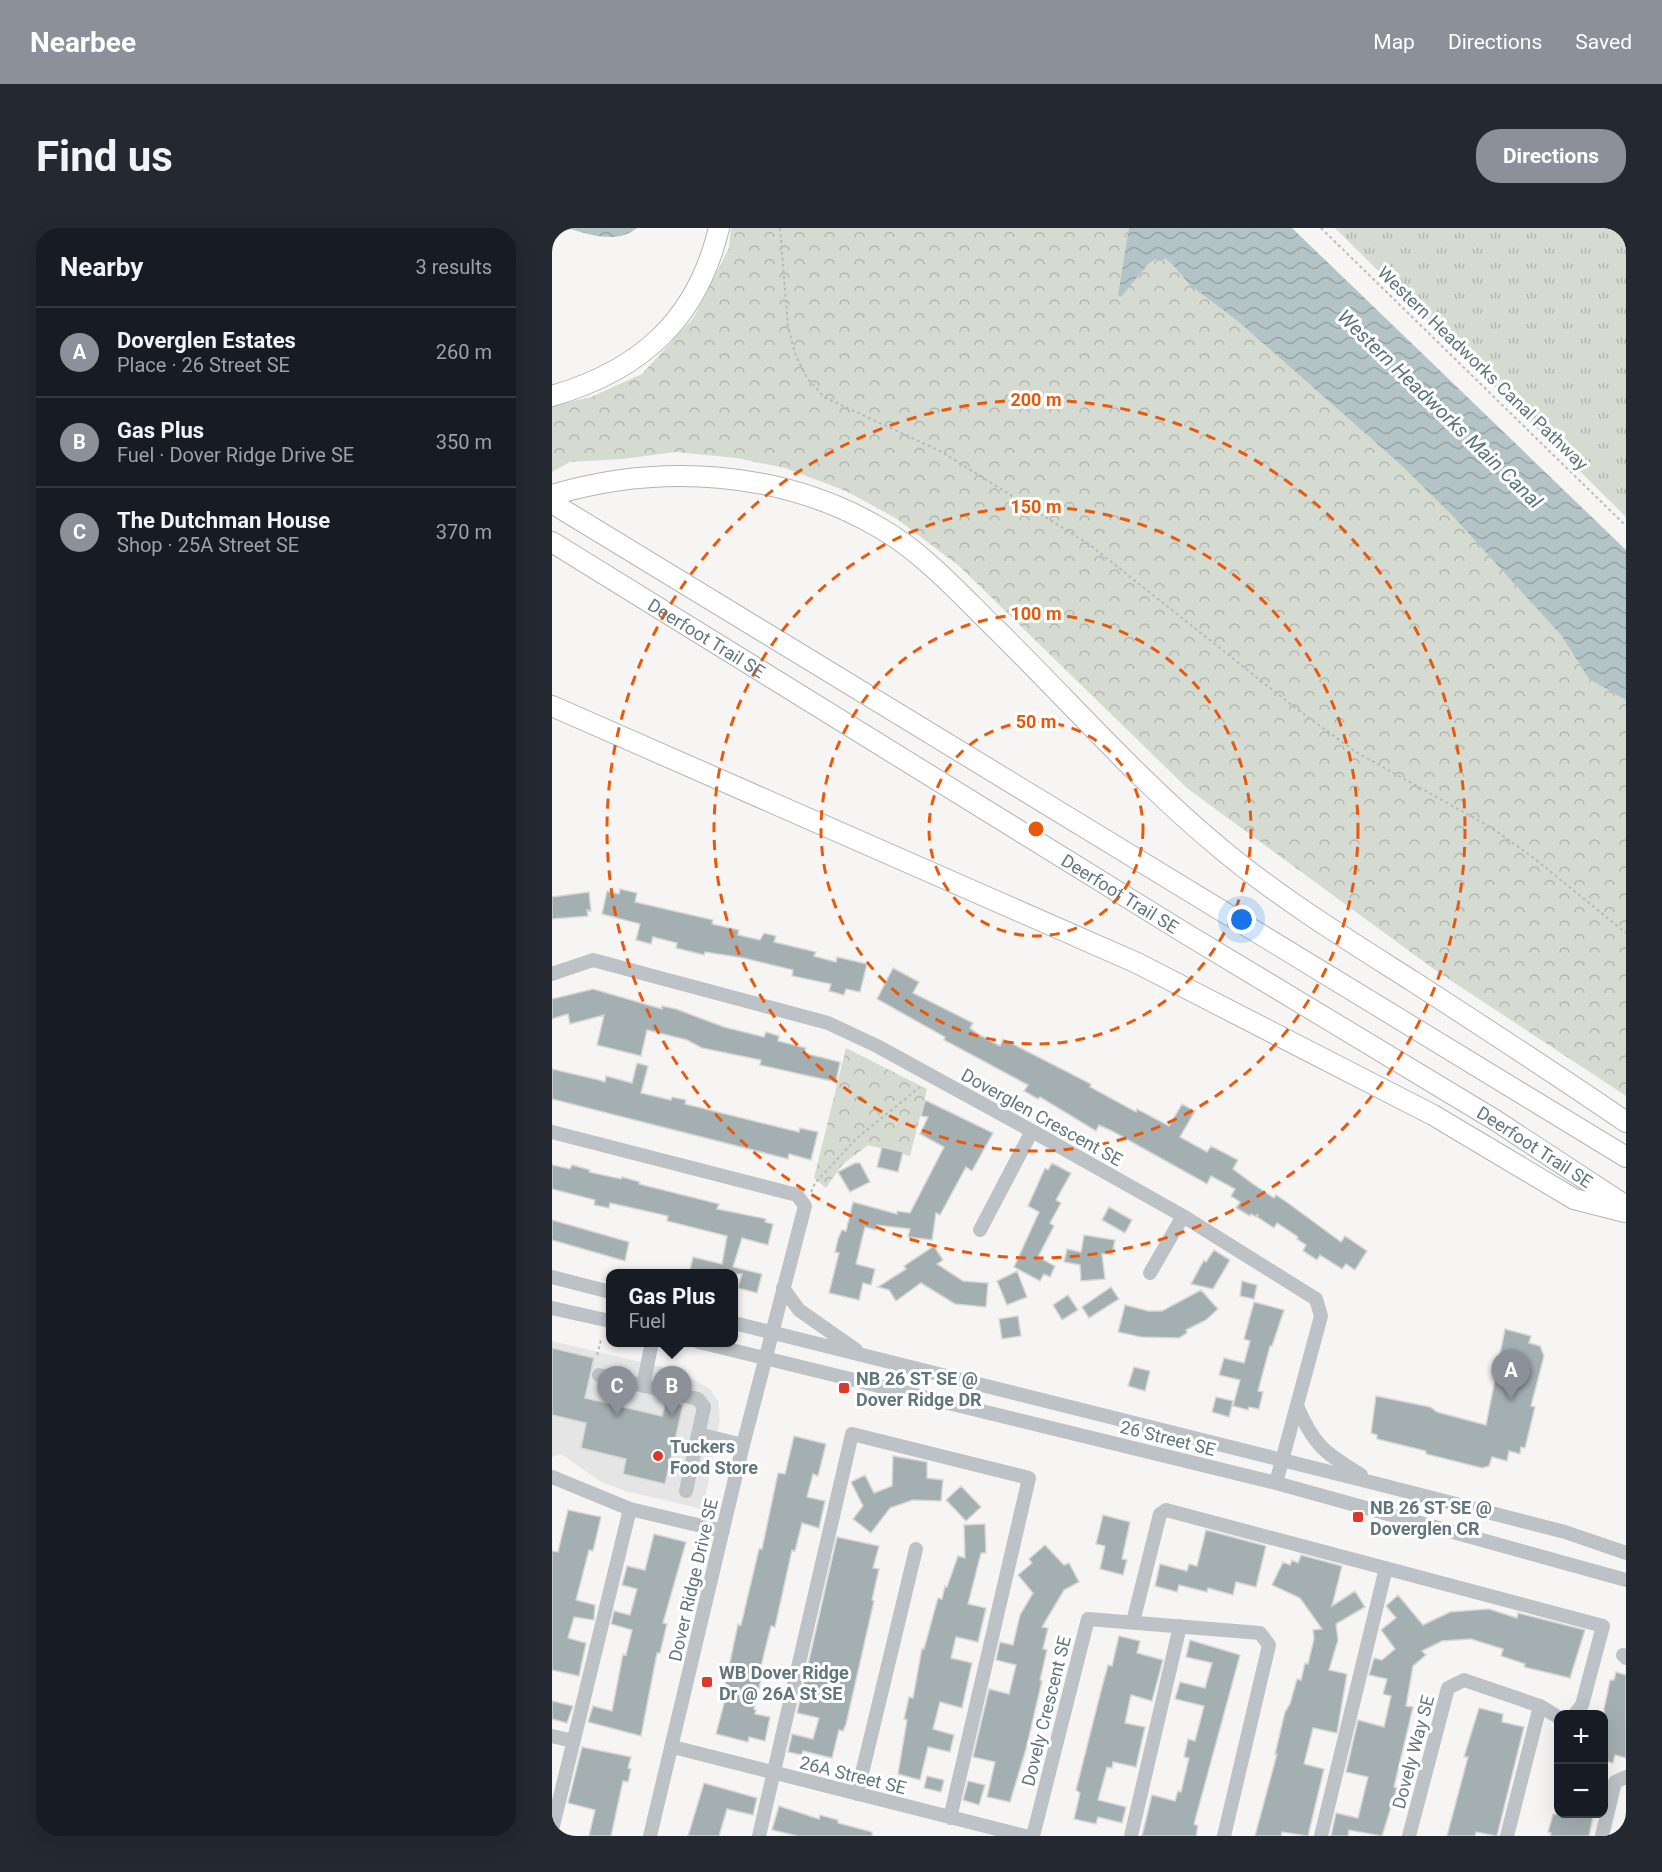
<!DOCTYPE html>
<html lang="en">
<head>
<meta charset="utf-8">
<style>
  body { margin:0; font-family:Roboto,sans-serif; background:#242831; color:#f1f3f6 }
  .controls { position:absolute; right:18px; bottom:18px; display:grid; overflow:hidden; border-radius:12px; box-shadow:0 6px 24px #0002 }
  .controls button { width:54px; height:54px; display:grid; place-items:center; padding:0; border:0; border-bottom:2px solid #363941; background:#171b24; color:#f1f3f6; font:30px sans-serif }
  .you { position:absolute; left:690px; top:692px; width:21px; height:21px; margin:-15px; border:4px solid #fff; border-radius:50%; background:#1a73e8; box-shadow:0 0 0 9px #1a73e833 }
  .badge { display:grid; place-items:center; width:39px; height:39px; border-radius:50%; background:#8c9099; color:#fff; font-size:20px; font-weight:700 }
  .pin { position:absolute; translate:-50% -50px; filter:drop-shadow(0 2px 3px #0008) }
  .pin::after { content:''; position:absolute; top:32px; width:21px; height:18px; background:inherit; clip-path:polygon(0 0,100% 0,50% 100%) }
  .popup { position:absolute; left:54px; top:1041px; width:132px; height:78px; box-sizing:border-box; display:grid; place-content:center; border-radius:12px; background:#171b24; filter:drop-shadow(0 2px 4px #0005); font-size:20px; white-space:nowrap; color:#9ea1a6 }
  .popup b { font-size:22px; color:#f1f3f6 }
  .popup::after { content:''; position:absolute; left:50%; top:100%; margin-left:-12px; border:12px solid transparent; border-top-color:#171b24 }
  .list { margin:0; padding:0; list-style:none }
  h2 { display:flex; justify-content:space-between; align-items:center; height:78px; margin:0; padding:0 24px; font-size:26px }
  h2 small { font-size:20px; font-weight:400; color:#9ea1a6 }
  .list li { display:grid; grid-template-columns:39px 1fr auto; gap:18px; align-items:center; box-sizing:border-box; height:90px; padding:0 24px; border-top:2px solid #363941 }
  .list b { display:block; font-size:22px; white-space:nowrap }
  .list p { margin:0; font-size:20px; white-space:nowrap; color:#9ea1a6 }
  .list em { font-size:20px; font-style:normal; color:#9ea1a6 }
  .map { position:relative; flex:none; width:1074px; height:1608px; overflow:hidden; border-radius:24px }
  header { display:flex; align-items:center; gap:36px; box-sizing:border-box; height:84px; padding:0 30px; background:#8c9099; color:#fff }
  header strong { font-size:28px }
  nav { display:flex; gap:33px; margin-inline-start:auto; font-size:21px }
  .intro { display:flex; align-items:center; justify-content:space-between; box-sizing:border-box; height:144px; padding:0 36px }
  h1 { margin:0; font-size:42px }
  .button { padding:15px 27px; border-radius:24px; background:#8c9099; color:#fff; font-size:21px; font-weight:700 }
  main { display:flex; gap:36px; padding:0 36px }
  aside { flex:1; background:#171b24; border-radius:24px; box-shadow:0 6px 24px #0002 }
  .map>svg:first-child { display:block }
</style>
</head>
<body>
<header>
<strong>Nearbee</strong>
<nav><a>Map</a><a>Directions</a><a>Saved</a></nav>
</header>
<div class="intro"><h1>Find us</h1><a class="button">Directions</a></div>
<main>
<aside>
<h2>Nearby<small>3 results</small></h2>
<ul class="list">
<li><span class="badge">A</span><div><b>Doverglen Estates</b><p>Place · 26 Street SE</p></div><em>260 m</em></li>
<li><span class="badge">B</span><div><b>Gas Plus</b><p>Fuel · Dover Ridge Drive SE</p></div><em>350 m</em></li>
<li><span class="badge">C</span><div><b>The Dutchman House</b><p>Shop · 25A Street SE</p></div><em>370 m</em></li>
</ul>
</aside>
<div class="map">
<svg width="1074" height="1608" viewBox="0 0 1074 1608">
  <defs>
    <pattern id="grass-tufts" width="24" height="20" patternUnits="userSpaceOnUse" patternTransform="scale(1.5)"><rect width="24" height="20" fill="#d6dbd2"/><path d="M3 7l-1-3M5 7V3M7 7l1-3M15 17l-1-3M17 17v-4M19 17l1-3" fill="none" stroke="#b1b6b0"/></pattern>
    <pattern id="forest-crowns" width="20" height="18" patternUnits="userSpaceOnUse" patternTransform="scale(1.5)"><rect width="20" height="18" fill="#d6dbd2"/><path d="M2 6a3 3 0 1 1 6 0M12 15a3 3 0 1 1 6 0" fill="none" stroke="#b1b6b0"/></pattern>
    <pattern id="water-waves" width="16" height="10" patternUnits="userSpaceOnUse" patternTransform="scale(1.5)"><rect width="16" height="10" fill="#b4c4c6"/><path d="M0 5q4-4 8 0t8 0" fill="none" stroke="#96a4a6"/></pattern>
  </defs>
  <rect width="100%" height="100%" fill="#f6f5f3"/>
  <path fill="#e4e5e4" d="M 0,1113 L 126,1143 L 158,1161 L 166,1173 L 168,1191 L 151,1281 L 73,1263 L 49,1254 L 9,1226 L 0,1229 Z"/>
  <path fill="url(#grass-tufts)" d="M 783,0 L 1074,0 L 1074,289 Z"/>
  <path fill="url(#forest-crowns)" d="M 179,0 L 608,0 L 1074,456 L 1074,868 L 883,742 L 636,561 L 407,338 L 345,291 L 294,263 L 233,240 L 184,230 L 124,224 L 70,231 L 18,234 L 0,244 L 0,178 L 39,169 L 90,146 L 142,89 L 177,20 Z
    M 294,820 L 375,861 L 358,928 L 316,917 L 290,937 L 274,960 L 262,950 Z"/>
  <path fill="url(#water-waves)" d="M 14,0 L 85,0 C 64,17 38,6 14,0 Z
    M 577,0 L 740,0 L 1074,322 L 1074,472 L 1037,451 L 1009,407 L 900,287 L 847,235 L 687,94 L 638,57 L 620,36 L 614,31 L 604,31 L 597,35 L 569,69 L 566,67 Z"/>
  <path fill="#a4afb2" stroke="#d7d7d5" stroke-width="1.5" d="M 68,661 L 85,665 L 83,674 L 161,692 L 160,696 L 187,702 L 186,707 L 208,712 L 212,705 L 224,708 L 222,714 L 264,724 L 262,728 L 284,734 L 285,729 L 315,736 L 308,764 L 294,761 L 292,767 L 277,763 L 279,756 L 240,748 L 241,742 L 192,730 L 153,724 L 152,727 L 124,720 L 125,715 L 101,709 L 99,716 L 84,712 L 88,696 L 50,686 L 55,663 L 67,666 Z
    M 37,664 L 39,683 L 35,682 L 36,688 L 0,691 L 0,669 Z
    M 341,740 L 367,754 L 361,765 L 421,795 L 418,800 L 428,807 L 448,818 L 451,811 L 539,856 L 538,859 L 584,884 L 585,881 L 617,898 L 630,876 L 643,883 L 628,909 L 655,924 L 659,918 L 686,932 L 681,941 L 701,956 L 722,970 L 724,967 L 736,975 L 789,1014 L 793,1008 L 815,1023 L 803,1042 L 794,1036 L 790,1041 L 768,1027 L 765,1032 L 751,1023 L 754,1017 L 745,1011 L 746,1009 L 725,995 L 722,1000 L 705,989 L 706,986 L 704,989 L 699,986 L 698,988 L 684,980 L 688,974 L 679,968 L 683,961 L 659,948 L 655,956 L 560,903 L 547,897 L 544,903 L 488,869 L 486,871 L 472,863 L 476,857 L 392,812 L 393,809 L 325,771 Z
    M 41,761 L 110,781 L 110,778 L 124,781 L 172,799 L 212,809 L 214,804 L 227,808 L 226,813 L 254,820 L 252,825 L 288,834 L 284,854 L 208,837 L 209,832 L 150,820 L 135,812 L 95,802 L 89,828 L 45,817 L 52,787 L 18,796 L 16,786 L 0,791 L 0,771 Z
    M 85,835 L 96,838 L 89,865 L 119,872 L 120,869 L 134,872 L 133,876 L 247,904 L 248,900 L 266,904 L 259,932 L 237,926 L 236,931 L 0,871 L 0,841 L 47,852 L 53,854 L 54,848 L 80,855 Z
    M 373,872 L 441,905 L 420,943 L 414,939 L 388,987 L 384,985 L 380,1012 L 356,1009 L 358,1001 L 325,997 L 324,1002 L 313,999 L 304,1036 L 323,1041 L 319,1057 L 311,1055 L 307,1072 L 277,1065 L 287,1025 L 283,1024 L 286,1011 L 290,1002 L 294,1003 L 301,974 L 345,986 L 345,983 L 358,985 L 392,919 L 368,906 L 376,889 L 369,888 Z
    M 330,919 L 351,924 L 346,944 L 325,939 Z
    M 303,935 L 308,935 L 318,954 L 298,964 L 286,944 Z
    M 500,935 L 519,945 L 504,972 L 509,975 L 498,995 L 502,998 L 486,1029 L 503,1038 L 498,1049 L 492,1046 L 488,1053 L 462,1039 L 487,984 L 476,978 L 493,940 L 496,942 Z
    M 0,937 L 18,941 L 20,937 L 38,942 L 37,944 L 69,951 L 70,949 L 88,954 L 87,956 L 167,976 L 165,981 L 214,991 L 213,994 L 221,996 L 216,1017 L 190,1010 L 181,1039 L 210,1046 L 205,1065 L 186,1060 L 190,1046 L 137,1046 L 141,1029 L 170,1036 L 175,1008 L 115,993 L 116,988 L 58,975 L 57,980 L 42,977 L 43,972 L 0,961 Z
    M 557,979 L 580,992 L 573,1005 L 550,992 Z
    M 0,992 L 77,1014 L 73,1033 L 0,1012 Z
    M 532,1007 L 563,1012 L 560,1026 L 550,1026 L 553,1051 L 529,1053 L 528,1037 L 512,1034 L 515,1021 L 529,1024 Z
    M 382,1018 L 391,1032 L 385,1036 L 411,1053 L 436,1055 L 434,1079 L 403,1076 L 369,1055 L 344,1073 L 337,1062 L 326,1059 L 354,1041 L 352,1038 Z
    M 662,1022 L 678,1032 L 661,1061 L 639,1056 L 652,1032 L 654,1034 Z
    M 465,1043 L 475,1069 L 455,1077 L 445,1053 Z
    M 690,1053 L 705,1057 L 702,1071 L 688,1068 Z
    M 559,1059 L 567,1071 L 537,1090 L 530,1079 Z
    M 649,1062 L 666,1081 L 654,1092 L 634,1102 L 635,1105 L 627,1110 L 589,1109 L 566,1104 L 573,1077 L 596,1083 L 610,1083 Z
    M 516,1067 L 526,1082 L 510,1092 L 501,1077 Z
    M 702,1074 L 732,1082 L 720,1118 L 718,1118 L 706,1163 L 711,1164 L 707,1181 L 697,1179 L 696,1182 L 681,1178 L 688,1152 L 667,1147 L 672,1130 L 692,1135 L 698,1113 L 692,1111 Z
    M 466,1088 L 469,1108 L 450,1111 L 447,1091 Z
    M 953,1101 L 979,1108 L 977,1115 L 988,1118 L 992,1128 L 979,1178 L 983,1179 L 973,1220 L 969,1219 L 968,1226 L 957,1223 L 955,1233 L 940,1229 L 937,1238 L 930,1240 L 874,1226 L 874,1223 L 825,1211 L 825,1207 L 819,1205 L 824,1168 L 878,1179 L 885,1184 L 934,1197 Z
    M 0,1120 L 42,1130 L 33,1170 L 110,1188 L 114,1172 L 131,1177 L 113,1256 L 71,1246 L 74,1231 L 29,1220 L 34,1195 L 0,1187 Z
    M 582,1139 L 598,1143 L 593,1163 L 576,1158 Z
    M 664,1169 L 681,1173 L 677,1189 L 660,1184 Z
    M 242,1208 L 274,1216 L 266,1248 L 261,1246 L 255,1269 L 273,1273 L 267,1300 L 250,1295 L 243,1323 L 240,1322 L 223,1399 L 219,1398 L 208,1442 L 211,1443 L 202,1481 L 204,1482 L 203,1486 L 218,1489 L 213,1513 L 197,1509 L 196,1514 L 164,1506 L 174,1468 L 171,1467 L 186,1396 L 189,1397 L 207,1321 L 210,1321 L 226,1245 L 233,1246 Z
    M 341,1228 L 375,1234 L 375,1250 L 391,1252 L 389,1273 L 361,1272 L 338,1280 L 319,1305 L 301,1291 L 311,1278 L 299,1254 L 313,1247 L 322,1265 L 340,1258 Z
    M 409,1258 L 429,1279 L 414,1293 L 394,1272 Z
    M 16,1282 L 49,1289 L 41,1323 L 37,1322 L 24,1372 L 43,1377 L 42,1392 L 22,1389 L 16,1410 L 34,1415 L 27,1448 L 0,1442 L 0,1323 L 6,1324 Z
    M 551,1287 L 578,1294 L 570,1331 L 575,1332 L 571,1347 L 548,1341 L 553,1318 L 544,1316 Z
    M 433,1296 L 434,1325 L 429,1325 L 416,1376 L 434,1380 L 426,1414 L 404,1409 L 399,1430 L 420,1435 L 410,1480 L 388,1474 L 381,1501 L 402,1507 L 398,1524 L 376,1519 L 368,1552 L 346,1546 L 355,1492 L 352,1491 L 357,1469 L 361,1470 L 370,1420 L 372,1421 L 386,1370 L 390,1371 L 393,1358 L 395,1359 L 406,1328 L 413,1330 L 412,1297 Z
    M 654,1302 L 714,1318 L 704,1359 L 684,1354 L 681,1367 L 656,1360 L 655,1364 L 627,1357 L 625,1364 L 603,1358 L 608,1336 L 635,1343 L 637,1336 L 645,1338 Z
    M 102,1306 L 134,1314 L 111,1395 L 115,1396 L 108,1425 L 105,1425 L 89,1508 L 36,1494 L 41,1478 L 60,1483 L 71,1426 L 74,1427 L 80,1402 L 59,1396 L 62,1383 L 78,1387 L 85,1361 L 70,1357 L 75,1338 L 93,1342 Z
    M 285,1309 L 327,1318 L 321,1340 L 327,1341 L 320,1372 L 322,1373 L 294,1496 L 291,1503 L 287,1502 L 280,1530 L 251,1523 L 250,1527 L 236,1524 L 240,1506 L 261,1511 L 267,1490 L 245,1485 Z
    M 493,1317 L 512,1337 L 517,1335 L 527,1354 L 512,1362 L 490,1399 L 496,1400 L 491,1421 L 495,1422 L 488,1452 L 490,1453 L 474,1521 L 458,1574 L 435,1569 L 443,1534 L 421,1529 L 437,1461 L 457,1466 L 464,1437 L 444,1432 L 448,1414 L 461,1417 L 468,1387 L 481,1365 L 466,1347 L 480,1335 L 477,1331 Z
    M 749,1327 L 790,1338 L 780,1378 L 803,1363 L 813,1379 L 784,1396 L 786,1412 L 777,1442 L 795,1446 L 785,1505 L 761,1500 L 752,1536 L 772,1541 L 756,1608 L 730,1604 L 729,1608 L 703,1608 L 725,1526 L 723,1526 L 733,1484 L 738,1476 L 745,1451 L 749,1452 L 753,1435 L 756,1436 L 762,1411 L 761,1402 L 770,1401 L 748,1370 L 720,1357 L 731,1334 L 738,1337 L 740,1332 L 746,1335 Z
    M 846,1367 L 871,1397 L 898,1384 L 937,1381 L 965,1390 L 966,1385 L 1033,1402 L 1018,1450 L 972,1439 L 973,1436 L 949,1428 L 951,1421 L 919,1411 L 890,1413 L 870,1423 L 874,1427 L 861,1438 L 854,1478 L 861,1479 L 842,1559 L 845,1560 L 830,1608 L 797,1602 L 796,1608 L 779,1608 L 784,1585 L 806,1590 L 816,1549 L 794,1544 L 806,1492 L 832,1499 L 839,1468 L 831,1466 L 835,1451 L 817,1447 L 822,1430 L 830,1432 L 843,1421 L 829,1402 L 844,1390 L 834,1378 Z
    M 567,1408 L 588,1413 L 585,1425 L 611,1432 L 600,1473 L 579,1467 L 573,1495 L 593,1499 L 584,1539 L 561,1534 L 560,1540 L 555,1539 L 546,1572 L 574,1579 L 570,1595 L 546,1589 L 544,1596 L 522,1591 L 528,1565 L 524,1562 L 549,1463 L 556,1437 L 560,1438 Z
    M 638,1412 L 688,1427 L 642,1596 L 646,1598 L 644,1608 L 590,1608 L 600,1567 L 623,1573 L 626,1563 L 629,1564 L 637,1530 L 632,1529 L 636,1511 L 643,1513 L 652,1478 L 623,1471 L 628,1454 L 653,1460 L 660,1435 L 634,1429 Z
    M 1064,1444 L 1074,1447 L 1074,1530 L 1063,1527 L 1061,1535 L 1052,1533 L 1052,1481 L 1058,1452 L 1062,1452 Z
    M 0,1473 L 21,1478 L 15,1495 L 0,1491 Z
    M 927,1480 L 951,1486 L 950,1494 L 972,1499 L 945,1608 L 924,1604 L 923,1608 L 895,1608 L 916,1529 L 912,1529 Z
    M 30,1519 L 79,1529 L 76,1540 L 79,1541 L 76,1554 L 71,1553 L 59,1608 L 37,1608 L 43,1582 L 16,1575 Z
    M 375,1548 L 392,1552 L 389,1564 L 372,1560 Z
    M 416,1553 L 433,1557 L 427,1577 L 411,1572 Z
    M 152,1555 L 205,1570 L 201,1587 L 175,1581 L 167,1608 L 136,1608 Z
    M 227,1578 L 267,1591 L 268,1587 L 286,1592 L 286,1595 L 320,1604 L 320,1608 L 246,1608 L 220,1602 Z
    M 1001,1586 L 1026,1586 L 1041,1589 L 1037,1608 L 998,1608 L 999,1605 L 996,1604 Z"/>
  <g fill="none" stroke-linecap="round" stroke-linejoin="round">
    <g stroke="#b0b5b8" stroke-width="22">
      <g id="highway">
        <path d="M 0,168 C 89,142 145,92 167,0"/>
        <path d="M 0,267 C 108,235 229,242 328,300 C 372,325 409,367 445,402 C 519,475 589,555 669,621 C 729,671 796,712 862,754 C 933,800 1004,846 1074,894"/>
        <path d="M 0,275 L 1074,929"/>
        <path id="s1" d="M 0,314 L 631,704 L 943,892 L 1074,978"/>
        <path d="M 0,478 L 585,735 L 881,887 L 1022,971 L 1073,984"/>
      </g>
    </g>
    <path stroke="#b7bbbd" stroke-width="2" stroke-dasharray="3 3" stroke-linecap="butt" d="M 228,0 L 236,98 L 243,126 L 255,150 L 272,169 L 390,224 L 538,317 L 742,479 L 804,524 L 940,600 L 983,631 L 1074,705
      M 769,0 L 1074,298
      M 259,964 L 263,955 L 306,909 L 368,859
      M 45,1127 L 49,1112"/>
    <path stroke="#bcc2c5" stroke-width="14" d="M 0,746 L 41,732 L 276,795 L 325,818 L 480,903 L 631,988 L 764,1071 L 769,1088 L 724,1255
      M 0,904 L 245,967 L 253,978 L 191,1217 L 98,1608
      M 428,1002 L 480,903
      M 598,1045 L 631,988
      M 0,1049 L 58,1064
      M 231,1060 L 247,1082 L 304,1122
      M 0,1080 L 58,1093
      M 182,1095 L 822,1255 L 1013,1304 L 1074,1325
      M 147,1114 L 724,1255 L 1074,1352
      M 47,1147 L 146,1171 L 152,1179 L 134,1263
      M 91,1158 L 100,1114
      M 745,1178 C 762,1218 773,1225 809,1247
      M 146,1206 L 191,1217
      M 0,1249 L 78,1281 L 171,1303
      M 581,1394 L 608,1286 L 614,1282 L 1051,1398 L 1030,1477 L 1023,1486
      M 1071,1427 L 1074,1430
      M 0,1508 L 21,1513
      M 121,1519 L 473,1608
      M 305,1566 L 364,1321
      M 0,1602 L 78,1281
      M 207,1608 L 300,1206 L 477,1250 L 398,1590
      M 481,1608 L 536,1391 L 708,1405 L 717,1417 L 672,1608
      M 579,1608 L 628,1398
      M 769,1608 L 834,1340
      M 857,1608 L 896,1460 L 912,1452 L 988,1478 L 1006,1489
      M 955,1608 L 988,1478
      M 1050,1608 L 1063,1554 L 1074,1549"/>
    <use href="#highway" stroke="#fff" stroke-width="20"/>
  </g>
  <g fill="none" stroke="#e8590c" stroke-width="3" stroke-dasharray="10 8">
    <circle cx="484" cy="601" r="107"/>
    <circle cx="484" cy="601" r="215"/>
    <circle cx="484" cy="601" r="322"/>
    <circle cx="484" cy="601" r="429"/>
  </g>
  <g fill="#df372a" stroke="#fff" stroke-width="2">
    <rect x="286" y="1154" width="12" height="12" rx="3"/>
    <circle cx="106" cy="1228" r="6"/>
    <rect x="800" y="1283" width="12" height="12" rx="3"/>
    <rect x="149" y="1448" width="12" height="12" rx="3"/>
  </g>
  <g text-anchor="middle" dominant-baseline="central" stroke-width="6" stroke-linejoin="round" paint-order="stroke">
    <g font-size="18" fill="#62767d" stroke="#fff">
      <text transform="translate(931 140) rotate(44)">Western Headworks Canal Pathway</text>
      <text stroke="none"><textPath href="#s1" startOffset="182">Deerfoot Trail SE</textPath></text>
      <text stroke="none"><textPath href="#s1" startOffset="668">Deerfoot Trail SE</textPath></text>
      <text transform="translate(490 889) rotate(29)">Doverglen Crescent SE</text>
      <text stroke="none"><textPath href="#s1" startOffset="1154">Deerfoot Trail SE</textPath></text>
      <text transform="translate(616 1210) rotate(14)">26 Street SE</text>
      <text transform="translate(141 1352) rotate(-77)">Dover Ridge Drive SE</text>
      <text transform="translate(494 1483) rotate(-76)">Dovely Crescent SE</text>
      <text transform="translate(861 1524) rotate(-75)">Dovely Way SE</text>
      <text transform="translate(301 1547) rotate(14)">26A Street SE</text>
    </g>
    <g font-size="18" font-weight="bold" fill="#62767d" stroke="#fff" text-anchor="start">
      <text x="304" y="1150">NB 26 ST SE @<tspan x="304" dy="21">Dover Ridge DR</tspan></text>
      <text x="118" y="1218">Tuckers<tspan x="118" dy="21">Food Store</tspan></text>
      <text x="818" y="1279">NB 26 ST SE @<tspan x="818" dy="21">Doverglen CR</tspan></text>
      <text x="167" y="1444">WB Dover Ridge<tspan x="167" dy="21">Dr @ 26A St SE</tspan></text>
    </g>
    <g font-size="20" font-style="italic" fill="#5c7678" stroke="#fff">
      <text transform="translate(888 181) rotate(44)">Western Headworks Main Canal</text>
    </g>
  </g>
  <circle cx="484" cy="601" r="9" fill="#e8590c" stroke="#fff" stroke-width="3"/>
  <g font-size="18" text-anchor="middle" font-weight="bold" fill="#e8590c" stroke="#fff" stroke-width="6" stroke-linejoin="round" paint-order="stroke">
    <text x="484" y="178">200 m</text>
    <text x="484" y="285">150 m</text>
    <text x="484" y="392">100 m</text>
    <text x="484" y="500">50 m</text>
  </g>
</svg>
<div class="controls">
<button>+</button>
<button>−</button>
</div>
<div class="you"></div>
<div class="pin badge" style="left:959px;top:1172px">A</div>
<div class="pin badge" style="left:120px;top:1188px">B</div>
<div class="popup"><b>Gas Plus</b>Fuel</div>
<div class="pin badge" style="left:65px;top:1188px">C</div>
</div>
</main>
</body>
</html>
